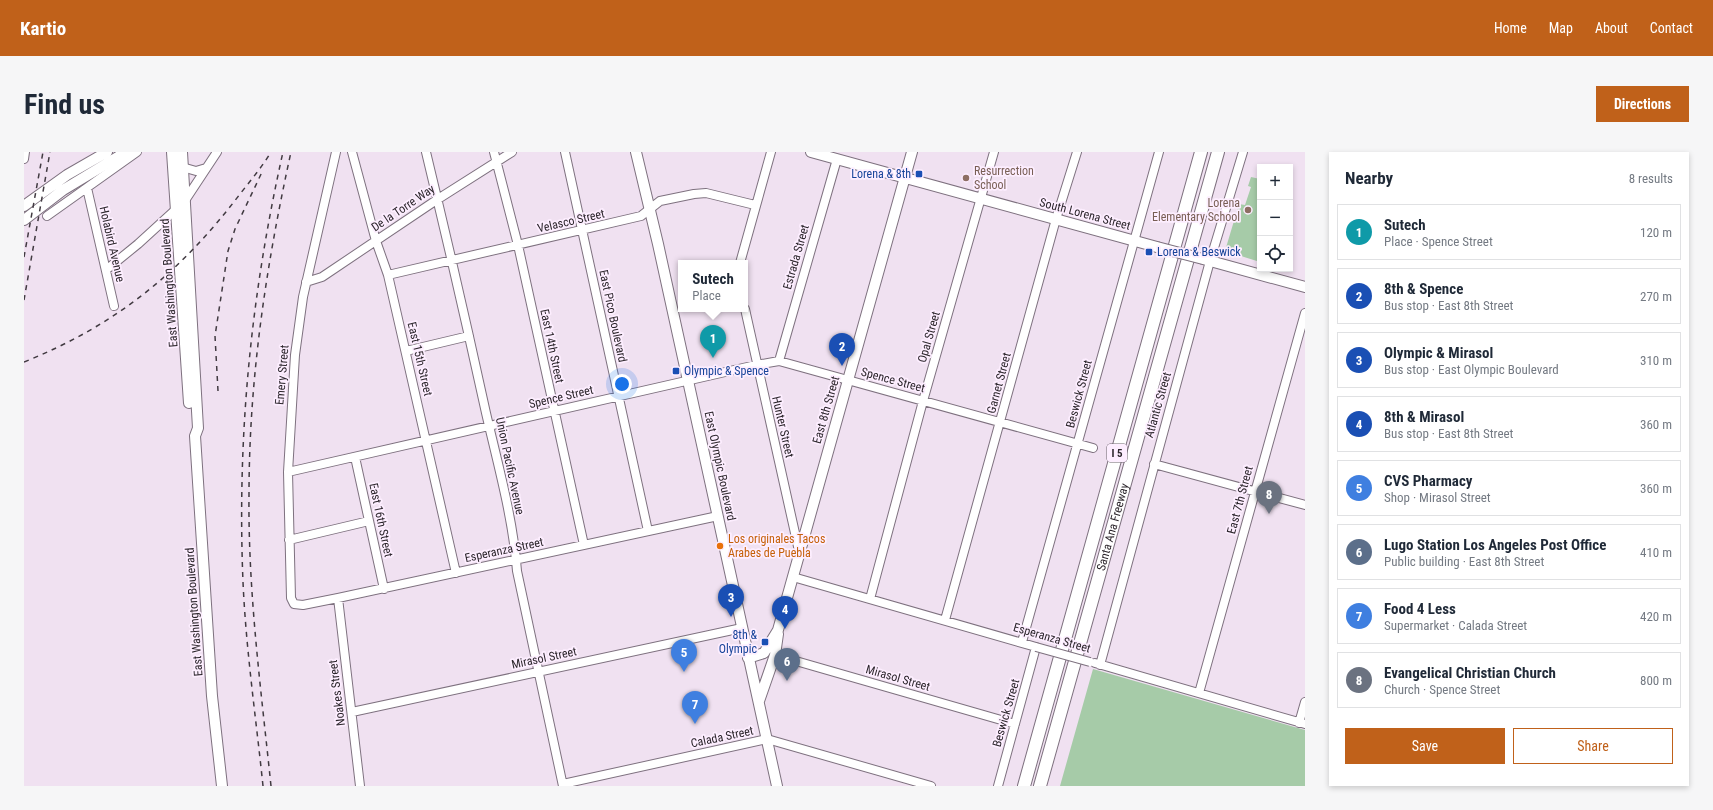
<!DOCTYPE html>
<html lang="en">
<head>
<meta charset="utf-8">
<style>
  body { margin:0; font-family:"Roboto Condensed",sans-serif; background:#f6f6f7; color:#1f2937 }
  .controls { position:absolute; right:12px; top:12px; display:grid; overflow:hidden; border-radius:0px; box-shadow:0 2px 6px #0003 }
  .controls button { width:36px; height:36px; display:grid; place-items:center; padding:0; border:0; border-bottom:1px solid #e0e1e3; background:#fff; color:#1f2937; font:20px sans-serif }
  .you { position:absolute; left:598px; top:232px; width:14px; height:14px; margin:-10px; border:3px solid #fff; border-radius:50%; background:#1a73e8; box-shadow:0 0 0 6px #1a73e833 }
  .badge { display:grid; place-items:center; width:26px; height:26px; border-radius:50%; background:#c0611a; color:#fff; font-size:13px; font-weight:700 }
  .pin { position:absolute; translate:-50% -33px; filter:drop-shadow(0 1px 2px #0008) }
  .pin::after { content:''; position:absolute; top:21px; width:14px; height:12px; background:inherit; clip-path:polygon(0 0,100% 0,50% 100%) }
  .popup { position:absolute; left:654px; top:108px; width:70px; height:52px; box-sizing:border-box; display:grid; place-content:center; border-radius:0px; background:#fff; filter:drop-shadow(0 1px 3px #0005); font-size:13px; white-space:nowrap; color:#747a83 }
  .popup b { font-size:15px; color:#1f2937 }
  .popup::after { content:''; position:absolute; left:50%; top:100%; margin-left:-8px; border:8px solid transparent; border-top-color:#fff }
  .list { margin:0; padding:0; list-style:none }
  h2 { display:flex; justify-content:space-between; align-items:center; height:52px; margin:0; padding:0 16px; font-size:17px }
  h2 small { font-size:13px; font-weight:400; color:#747a83 }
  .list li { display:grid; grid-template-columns:26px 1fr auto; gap:12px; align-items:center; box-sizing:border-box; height:56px; margin:0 8px 8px; padding:0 8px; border:1px solid #e0e1e3; border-radius:0px }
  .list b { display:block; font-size:15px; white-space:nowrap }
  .list p { margin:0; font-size:13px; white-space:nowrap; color:#747a83 }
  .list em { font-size:13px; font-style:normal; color:#747a83 }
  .actions { display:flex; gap:8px; padding:12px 16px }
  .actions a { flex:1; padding:9px 0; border:1px solid #c0611a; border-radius:0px; text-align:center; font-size:14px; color:#c0611a }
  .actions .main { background:#c0611a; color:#fff }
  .icon { flex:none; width:22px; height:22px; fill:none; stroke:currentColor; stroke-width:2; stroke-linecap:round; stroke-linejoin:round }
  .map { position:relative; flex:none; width:1281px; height:634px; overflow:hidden; border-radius:0px }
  header { display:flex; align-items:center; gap:24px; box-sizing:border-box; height:56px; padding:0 20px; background:#c0611a; color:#fff }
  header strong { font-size:19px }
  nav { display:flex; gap:22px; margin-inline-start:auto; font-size:14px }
  .intro { display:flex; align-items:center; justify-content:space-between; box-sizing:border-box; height:96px; padding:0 24px }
  h1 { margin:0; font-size:28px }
  .button { padding:10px 18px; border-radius:0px; background:#c0611a; color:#fff; font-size:14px; font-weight:700 }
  main { display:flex; gap:24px; padding:0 24px }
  aside { flex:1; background:#fff; border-radius:0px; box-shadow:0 2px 6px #0003 }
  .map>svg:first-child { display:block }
</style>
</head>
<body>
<header>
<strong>Kartio</strong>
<nav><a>Home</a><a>Map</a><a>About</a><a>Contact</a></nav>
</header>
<div class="intro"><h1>Find us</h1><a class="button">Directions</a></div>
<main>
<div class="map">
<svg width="1281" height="634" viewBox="0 0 1281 634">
  <rect width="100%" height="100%" fill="#f0e1f1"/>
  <path fill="#a6cba8" d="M 1227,25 L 1236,27 L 1236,110 L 1201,99 L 1215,52 L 1221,53 L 1227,35 L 1224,34 Z
    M 1069,517 L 1281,578 L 1281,634 L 1036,634 Z"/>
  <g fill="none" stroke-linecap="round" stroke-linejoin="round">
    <g stroke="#7e717f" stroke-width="10">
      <path id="minor" d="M 312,0 L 279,145 L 271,203 L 264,320 L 267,446 L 270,452 L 279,453 L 314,446 L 694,364
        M 328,0 L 352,89 L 364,123 L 432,421
        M 402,0 C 423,87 443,174 462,261 C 474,313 489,366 493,419 L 539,634
        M 470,0 L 494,93 L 560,393
        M 541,0 L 624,379
        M 0,7 L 1,0
        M 158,15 L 172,19 L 182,16
        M 63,36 L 90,154
        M 23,64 L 113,0
        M 716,111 L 747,0
        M 82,118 L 114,92 L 160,50 L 193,0
        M 364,123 L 617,64 L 636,49 L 670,42 L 682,41 L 731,53
        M 282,130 L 298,125 L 414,47 L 488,0
        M 721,157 L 775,399
        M 382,199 L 445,184
        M 755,209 L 813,7
        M 331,305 L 360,437
        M 1130,312 L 1281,353
        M 264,320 L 732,213 L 755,209 L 1069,296
        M 265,388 L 345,369
        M 769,425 L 1012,495 L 974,634
        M 314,446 L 336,634
        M 846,447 L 899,249 L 970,0
        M 921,468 L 1032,67 L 1053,0
        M 998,490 L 1135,0
        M 751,503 L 991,572
        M 1071,511 L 1281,572
        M 1076,513 L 1186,109 L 1219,0
        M 1175,541 L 1281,161
        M 328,560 L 718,476
        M 1275,571 L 1281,550
        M 539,632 L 743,587 L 907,634"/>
    </g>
    <g stroke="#7e717f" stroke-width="12">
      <path id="major" d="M 148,0 L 165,251
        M 158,0 L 174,276 L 171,284 L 188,544 L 198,634
        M 612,0 L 634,92 L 753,634
        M 787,0 L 1133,95
        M 0,54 L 43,23 L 83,0
        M 0,68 L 39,38 L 102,0
        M 1179,107 L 1281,135
        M 724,506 L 740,501 L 754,478 L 888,0
        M 735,549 L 751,503 L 754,482"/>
    </g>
    <g stroke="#7e717f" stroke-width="14">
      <g id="highway">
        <path d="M 1000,634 L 1177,0"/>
        <path id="s1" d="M 1016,634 L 1194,0"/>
      </g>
    </g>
    <use href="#minor" stroke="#fff" stroke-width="8"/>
    <use href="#major" stroke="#fff" stroke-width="10"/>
    <use href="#highway" stroke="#fff" stroke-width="12"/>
    <path stroke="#413a41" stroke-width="1.5" stroke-dasharray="5 5" stroke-linecap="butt" d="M 0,105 L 19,0
      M 0,148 L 26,0
      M 0,210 C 92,173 156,121 216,42 C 227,28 238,15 247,0
      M 194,239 L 191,184 L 204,99 L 211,77 L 239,18
      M 239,634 C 232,566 222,498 219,430 C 213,283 227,143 259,0
      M 247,634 C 237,537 224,441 225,343 C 225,227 242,114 267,0"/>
    <g stroke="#7e717f" stroke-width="10" stroke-linecap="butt">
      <path id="minor-bridge" d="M 1012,495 L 1066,510"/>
    </g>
    <g stroke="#7e717f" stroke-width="12" stroke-linecap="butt">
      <path id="major-bridge" d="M 1133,95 L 1179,107"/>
    </g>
    <use href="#minor-bridge" stroke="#fff" stroke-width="8"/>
    <use href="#major-bridge" stroke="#fff" stroke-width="10"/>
  </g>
  <g fill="#1a4fb4" stroke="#fdeeff" stroke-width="1.5">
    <rect x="891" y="18" width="8" height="8" rx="2"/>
    <rect x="1121" y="96" width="8" height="8" rx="2"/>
    <rect x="648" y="215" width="8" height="8" rx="2"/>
    <rect x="737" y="486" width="8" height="8" rx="2"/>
  </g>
  <g fill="#8d6e63" stroke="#fdeeff" stroke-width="1.5">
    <circle cx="942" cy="26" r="4"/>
    <circle cx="1224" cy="58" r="4"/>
  </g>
  <circle fill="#e8710a" stroke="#fdeeff" stroke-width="1.5" cx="696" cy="394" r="4"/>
  <g text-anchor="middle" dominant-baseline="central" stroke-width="3.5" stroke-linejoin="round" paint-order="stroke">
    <rect fill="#fdeeff" stroke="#6b626b" stroke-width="1" x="1083" y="292" width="20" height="18" rx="3"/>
    <g font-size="11" font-weight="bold" fill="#2c262c">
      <text x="1093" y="301">I 5</text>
    </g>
    <g font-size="12" fill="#785e54" stroke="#fdeeff" text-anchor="start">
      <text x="950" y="19">Resurrection<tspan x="950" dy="14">School</tspan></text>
      <text x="1216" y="51" text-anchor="end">Lorena<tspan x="1216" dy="14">Elementary School</tspan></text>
    </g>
    <g font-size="12" fill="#164399" stroke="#fdeeff" text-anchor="end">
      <text x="887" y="22">Lorena &amp; 8th</text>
      <text x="1133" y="100" text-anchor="start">Lorena &amp; Beswick</text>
      <text x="660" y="219" text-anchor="start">Olympic &amp; Spence</text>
      <text x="733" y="483">8th &amp;<tspan x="733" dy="14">Olympic</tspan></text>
    </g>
    <g font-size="12" fill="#2c262c" stroke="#fdeeff">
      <text transform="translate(379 56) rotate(-34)">De la Torre Way</text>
      <text transform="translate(1061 62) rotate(15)">South Lorena Street</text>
      <text transform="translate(547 69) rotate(-13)">Velasco Street</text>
      <text transform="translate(88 92) rotate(77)">Holabird Avenue</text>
      <text transform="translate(772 105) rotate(-74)">Estrada Street</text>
      <text transform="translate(145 131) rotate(-94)">East Washington Boulevard</text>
      <text transform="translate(589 164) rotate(78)">East Pico Boulevard</text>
      <text transform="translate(905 185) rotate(-74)">Opal Street</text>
      <text transform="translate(528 194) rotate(78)">East 14th Street</text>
      <text transform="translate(396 207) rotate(77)">East 15th Street</text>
      <text transform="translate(258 223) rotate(-85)">Emery Street</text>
      <text transform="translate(869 228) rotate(15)">Spence Street</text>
      <text transform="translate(975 231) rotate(-75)">Garnet Street</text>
      <text transform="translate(1055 242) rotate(-75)">Beswick Street</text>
      <text transform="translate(537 245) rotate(-13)">Spence Street</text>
      <text transform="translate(1134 253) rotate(-74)">Atlantic Street</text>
      <text transform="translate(802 258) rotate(-74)">East 8th Street</text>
      <text transform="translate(759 275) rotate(77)">Hunter Street</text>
      <text transform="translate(486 314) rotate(78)">Union Pacific Avenue</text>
      <text transform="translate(696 314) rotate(78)">East Olympic Boulevard</text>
      <text transform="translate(1216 348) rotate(-75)">East 7th Street</text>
      <text transform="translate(357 368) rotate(78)">East 16th Street</text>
      <text stroke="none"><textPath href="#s1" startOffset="269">Santa Ana Freeway</textPath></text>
      <text transform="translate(480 398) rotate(-12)">Esperanza Street</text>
      <text transform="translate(170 460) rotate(-94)">East Washington Boulevard</text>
      <text transform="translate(1028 486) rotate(16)">Esperanza Street</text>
      <text transform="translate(520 506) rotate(-12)">Mirasol Street</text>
      <text transform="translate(874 526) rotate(16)">Mirasol Street</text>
      <text transform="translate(313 541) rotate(-97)">Noakes Street</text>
      <text transform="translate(982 561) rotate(-74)">Beswick Street</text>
      <text transform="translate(698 585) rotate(-12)">Calada Street</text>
    </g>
    <g font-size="12" fill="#c56008" stroke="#fdeeff" text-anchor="start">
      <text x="704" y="387">Los originales Tacos<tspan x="704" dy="14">Arabes de Puebla</tspan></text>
    </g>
  </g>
</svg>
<div class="controls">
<button>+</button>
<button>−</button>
<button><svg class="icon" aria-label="locate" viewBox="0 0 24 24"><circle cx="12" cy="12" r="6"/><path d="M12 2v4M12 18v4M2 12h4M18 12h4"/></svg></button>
</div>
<div class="you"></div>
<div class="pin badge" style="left:689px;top:206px;background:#0f9aa8">1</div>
<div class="popup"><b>Sutech</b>Place</div>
<div class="pin badge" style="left:818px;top:214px;background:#1a4fb4">2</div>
<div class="pin badge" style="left:707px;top:465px;background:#1a4fb4">3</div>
<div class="pin badge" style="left:761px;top:477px;background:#1a4fb4">4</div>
<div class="pin badge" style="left:660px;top:520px;background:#3f7fe0">5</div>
<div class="pin badge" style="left:763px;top:529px;background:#5c6f8a">6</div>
<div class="pin badge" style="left:671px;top:572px;background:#3f7fe0">7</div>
<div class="pin badge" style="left:1245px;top:362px;background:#6b7280">8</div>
</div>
<aside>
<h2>Nearby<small>8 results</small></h2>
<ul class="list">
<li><span class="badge" style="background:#0f9aa8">1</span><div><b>Sutech</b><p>Place · Spence Street</p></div><em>120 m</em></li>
<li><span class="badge" style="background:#1a4fb4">2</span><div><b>8th &amp; Spence</b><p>Bus stop · East 8th Street</p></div><em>270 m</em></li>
<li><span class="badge" style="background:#1a4fb4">3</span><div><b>Olympic &amp; Mirasol</b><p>Bus stop · East Olympic Boulevard</p></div><em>310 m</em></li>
<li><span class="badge" style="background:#1a4fb4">4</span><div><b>8th &amp; Mirasol</b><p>Bus stop · East 8th Street</p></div><em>360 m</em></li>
<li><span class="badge" style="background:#3f7fe0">5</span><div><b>CVS Pharmacy</b><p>Shop · Mirasol Street</p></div><em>360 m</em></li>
<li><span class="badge" style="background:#5c6f8a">6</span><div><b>Lugo Station Los Angeles Post Office</b><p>Public building · East 8th Street</p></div><em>410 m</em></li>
<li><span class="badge" style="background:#3f7fe0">7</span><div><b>Food 4 Less</b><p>Supermarket · Calada Street</p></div><em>420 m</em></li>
<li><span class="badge" style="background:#6b7280">8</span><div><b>Evangelical Christian Church</b><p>Church · Spence Street</p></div><em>800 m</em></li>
</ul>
<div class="actions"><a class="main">Save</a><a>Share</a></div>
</aside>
</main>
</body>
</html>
